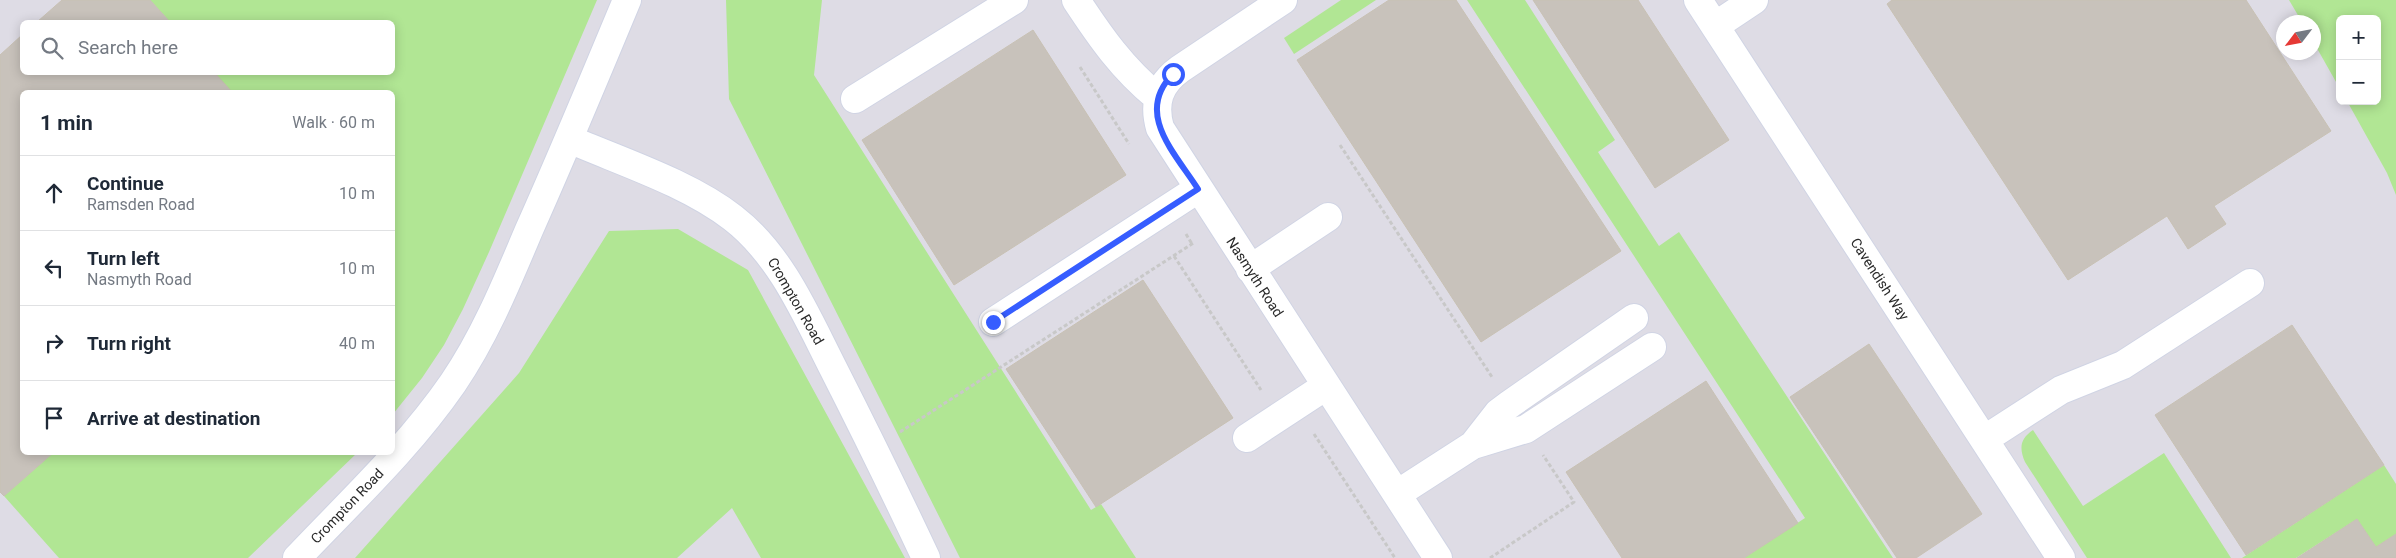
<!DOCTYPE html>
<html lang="en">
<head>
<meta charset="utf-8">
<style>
  body { margin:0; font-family:Roboto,sans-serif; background:#f6f6f7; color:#1f2937 }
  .controls { position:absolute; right:15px; top:15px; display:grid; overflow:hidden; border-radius:8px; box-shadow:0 2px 12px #0003 }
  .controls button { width:45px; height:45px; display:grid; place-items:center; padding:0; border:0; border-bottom:1px solid #e0e1e3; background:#fff; color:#1f2937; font:25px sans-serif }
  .compass { position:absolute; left:2276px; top:15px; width:45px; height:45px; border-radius:50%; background:#fff; box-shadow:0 2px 12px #0003; rotate:238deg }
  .stop { position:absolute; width:15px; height:15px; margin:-11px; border:4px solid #365dff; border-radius:50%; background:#fff }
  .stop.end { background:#365dff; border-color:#fff; box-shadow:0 1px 5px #0008 }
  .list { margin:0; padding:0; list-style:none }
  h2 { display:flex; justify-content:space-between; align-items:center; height:65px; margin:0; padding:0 20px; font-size:21px }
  h2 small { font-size:16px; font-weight:400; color:#747a83 }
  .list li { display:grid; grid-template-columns:32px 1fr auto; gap:15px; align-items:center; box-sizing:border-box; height:75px; padding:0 20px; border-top:1px solid #e0e1e3 }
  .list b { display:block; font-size:19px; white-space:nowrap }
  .list p { margin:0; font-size:16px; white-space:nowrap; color:#747a83 }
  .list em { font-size:16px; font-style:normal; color:#747a83 }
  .icon { flex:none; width:28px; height:28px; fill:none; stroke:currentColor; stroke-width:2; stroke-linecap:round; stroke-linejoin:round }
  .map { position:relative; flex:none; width:2396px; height:558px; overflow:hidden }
  .search { position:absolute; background:#fff; box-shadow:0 2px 12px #0003; left:20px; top:20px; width:375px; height:55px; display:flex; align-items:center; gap:12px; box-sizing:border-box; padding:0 18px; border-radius:8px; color:#747a83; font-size:19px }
  .panel { position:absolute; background:#fff; box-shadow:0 2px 12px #0003; left:20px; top:90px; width:375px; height:365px; border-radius:8px }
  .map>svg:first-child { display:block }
</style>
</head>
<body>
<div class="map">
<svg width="2396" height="558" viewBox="0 0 2396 558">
  <rect width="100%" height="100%" fill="#ede5db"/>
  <path fill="#dedce5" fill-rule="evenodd" d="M 0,0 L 2396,0 L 2396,558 L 0,558 ZM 2340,19 L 2377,19 L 2377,101 L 2340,101 ZM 22,22 L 392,22 L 392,72 L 22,72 ZM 2284,22 L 2314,22 L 2314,52 L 2284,52 ZM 22,92 L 392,92 L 392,452 L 22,452 Z"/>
  <path fill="#b1e694" d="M 150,0 L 597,0 L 489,252 L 463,309 L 444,345 L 422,378 L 393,414 L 392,92 L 232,92 L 214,73 L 392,72 L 392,22 L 170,22 Z
    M 726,0 L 822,0 L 814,75 L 1091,510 L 1101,504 L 1136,558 L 960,558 L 729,99 Z
    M 1341,0 L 1376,0 L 1294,54 L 1284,38 Z
    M 1467,0 L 1525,0 L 1615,140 L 1598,152 L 1659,246 L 1679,232 L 1893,558 L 1744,558 L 1805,518 Z
    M 2289,0 L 2396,0 L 2396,195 L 2387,173 L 2347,101 L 2377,101 L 2377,19 L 2340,19 L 2340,89 L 2314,43 L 2314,22 L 2302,22 Z
    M 678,229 L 748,270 L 905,558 L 761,558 L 732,508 L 677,558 L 355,558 L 519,373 L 609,231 Z
    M 2033,430 L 2083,506 L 2164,453 L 2231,558 L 2087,558 L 2025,462 C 2019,448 2020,439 2033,430 Z
    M 54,452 L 357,452 L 357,453 L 248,558 L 59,558 L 4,496 Z
    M 2384,465 L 2396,484 L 2396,534 L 2376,547 L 2357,519 L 2296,558 L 2242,558 Z"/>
  <path fill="#c8c2bb" stroke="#c8c1b4" d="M 62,0 L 150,0 L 170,22 L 37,22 Z
    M 1389,0 L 1456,0 L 1621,251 L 1481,342 L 1297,60 Z
    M 1533,0 L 1638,0 L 1729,140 L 1655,188 Z
    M 1892,0 L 2246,0 L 2331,131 L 2214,206 L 2226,224 L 2188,249 L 2167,216 L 2068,280 L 1887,4 Z
    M 1033,30 L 1126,175 L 954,285 L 862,140 Z
    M 22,35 L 22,72 L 214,72 L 232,92 L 22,92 L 22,452 L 54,452 L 4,496 L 0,492 L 0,55 Z
    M 1143,280 L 1233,418 L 1096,507 L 1006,369 Z
    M 2292,325 L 2384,465 L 2246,555 L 2155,415 Z
    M 1869,344 L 1982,514 L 1916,558 L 1897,558 L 1790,397 Z
    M 1706,381 L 1798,523 L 1744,558 L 1622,558 L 1566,472 Z
    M 2357,519 L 2376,547 L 2396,534 L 2396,558 L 2297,558 Z"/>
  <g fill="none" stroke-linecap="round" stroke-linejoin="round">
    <g stroke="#d0d4e4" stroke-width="30">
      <path id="minor" d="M 1076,0 C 1101,38 1122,68 1157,97
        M 1283,0 L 1180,69 C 1159,84 1153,103 1160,128 L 1438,558
        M 1698,0 L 2061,558
        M 1715,26 L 1754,0
        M 855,99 L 1014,0
        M 569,139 C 622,162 688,183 733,218 C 781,255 806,315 833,368 C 865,431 896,494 926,558
        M 1250,269 L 1328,217
        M 993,322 L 1198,189
        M 1247,438 L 1326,386
        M 1985,439 L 2061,390 L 2123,365 L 2250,283
        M 1473,445 L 1526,429 L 1652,347
        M 1397,494 L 1473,445 L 1498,413 L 1510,404 L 1634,318
        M 297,558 C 351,501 409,447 453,383 C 485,336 507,282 529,230 C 563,154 595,77 627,0"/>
    </g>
    <path stroke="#c8c8c8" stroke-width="3" stroke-dasharray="4 2.5" stroke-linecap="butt" d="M 1080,67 L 1129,144
      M 1340,145 L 1492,377
      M 1186,234 L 1192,244
      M 1174,256 L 1261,390
      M 900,432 L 1195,242
      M 1314,434 L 1395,558
      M 1490,558 L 1574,502 L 1543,455"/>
    <use href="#minor" stroke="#fff" stroke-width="28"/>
  </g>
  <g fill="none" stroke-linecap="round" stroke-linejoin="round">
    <path stroke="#365dff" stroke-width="6" d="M 993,322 L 1198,189 C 1175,153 1134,113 1173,74"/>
  </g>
  <g text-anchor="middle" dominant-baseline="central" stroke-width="4" stroke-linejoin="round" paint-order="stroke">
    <g font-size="14" fill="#2a2a2a" stroke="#fff">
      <text transform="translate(1255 277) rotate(57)">Nasmyth Road</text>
      <text transform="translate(1880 279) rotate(57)">Cavendish Way</text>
      <text transform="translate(796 301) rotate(60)">Crompton Road</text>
      <text transform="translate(347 506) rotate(-46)">Crompton Road</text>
    </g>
  </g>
</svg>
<div class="controls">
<button>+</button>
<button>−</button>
</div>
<svg class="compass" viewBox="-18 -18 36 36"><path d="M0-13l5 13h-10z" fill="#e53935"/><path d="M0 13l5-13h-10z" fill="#747a83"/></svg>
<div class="stop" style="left:1173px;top:74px"></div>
<div class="stop end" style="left:993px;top:322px"></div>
<div class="search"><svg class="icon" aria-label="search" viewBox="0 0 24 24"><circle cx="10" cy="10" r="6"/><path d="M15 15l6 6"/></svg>Search here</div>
<section class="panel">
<h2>1 min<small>Walk · 60 m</small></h2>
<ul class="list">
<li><svg class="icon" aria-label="ahead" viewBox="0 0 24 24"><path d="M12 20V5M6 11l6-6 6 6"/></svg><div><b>Continue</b><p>Ramsden Road</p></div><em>10 m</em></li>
<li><svg class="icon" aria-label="left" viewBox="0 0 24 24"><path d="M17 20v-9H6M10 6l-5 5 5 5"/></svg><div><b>Turn left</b><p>Nasmyth Road</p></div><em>10 m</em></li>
<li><svg class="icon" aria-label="right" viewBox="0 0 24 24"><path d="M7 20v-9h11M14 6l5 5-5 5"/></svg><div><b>Turn right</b></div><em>40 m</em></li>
<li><svg class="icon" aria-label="arrive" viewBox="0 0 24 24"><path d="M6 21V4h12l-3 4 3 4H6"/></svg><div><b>Arrive at destination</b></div></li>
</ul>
</section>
</div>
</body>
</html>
